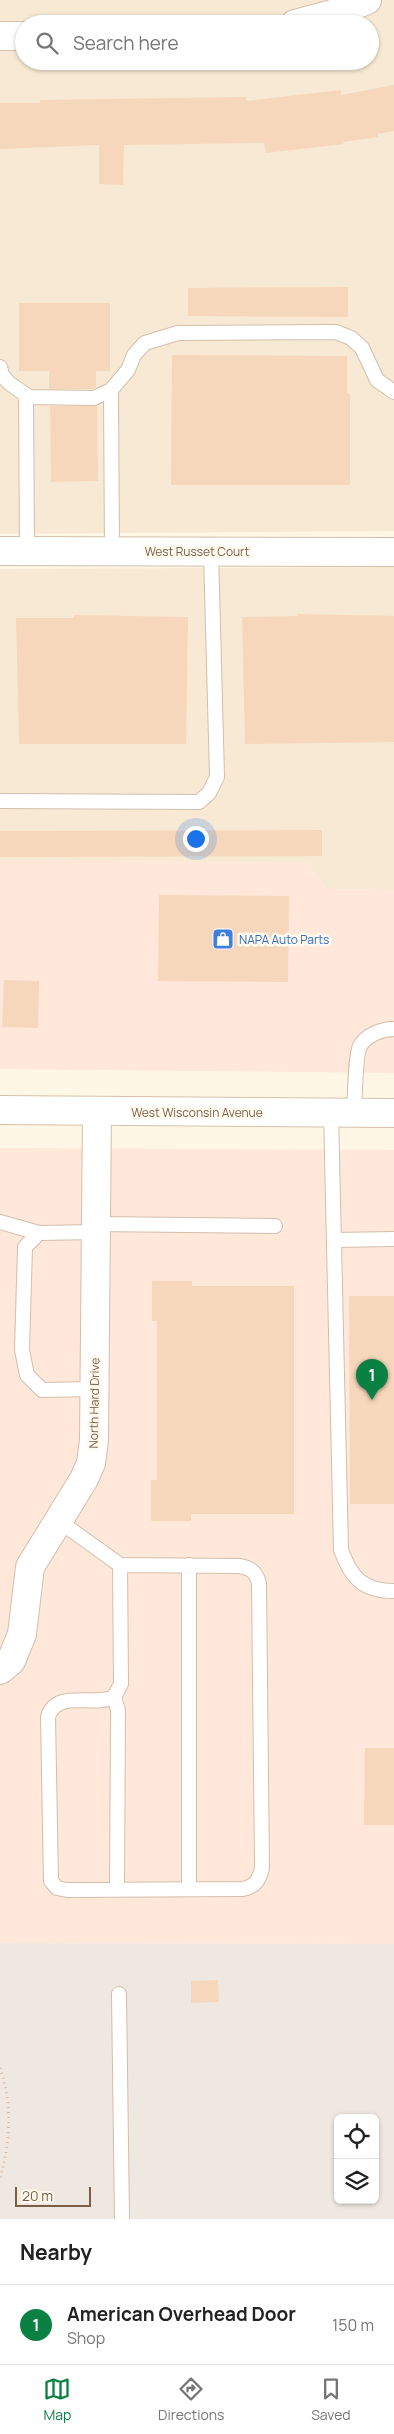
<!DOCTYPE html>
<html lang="en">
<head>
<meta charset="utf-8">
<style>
  body { margin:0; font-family:Manrope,sans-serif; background:#f6f6f6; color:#222 }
  .controls { position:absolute; right:15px; bottom:15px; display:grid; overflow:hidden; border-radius:8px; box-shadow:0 1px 4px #0004 }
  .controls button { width:45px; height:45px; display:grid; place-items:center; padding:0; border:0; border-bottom:1px solid #e0e0e0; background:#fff; color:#222; font:25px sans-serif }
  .scale { position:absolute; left:15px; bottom:12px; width:76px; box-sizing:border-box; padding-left:5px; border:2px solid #7b5e47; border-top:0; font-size:14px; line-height:18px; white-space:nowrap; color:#7b5e47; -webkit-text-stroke:4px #fffaef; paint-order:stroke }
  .you { position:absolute; left:195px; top:838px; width:18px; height:18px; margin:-12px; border:4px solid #fff; border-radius:50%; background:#1a73e8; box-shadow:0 0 0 8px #1a73e833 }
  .badge { display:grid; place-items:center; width:32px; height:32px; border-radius:50%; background:#0b8043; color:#fff; font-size:16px; font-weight:700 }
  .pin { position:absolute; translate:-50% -41px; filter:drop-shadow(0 1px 2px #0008) }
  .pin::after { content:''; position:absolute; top:26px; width:18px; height:15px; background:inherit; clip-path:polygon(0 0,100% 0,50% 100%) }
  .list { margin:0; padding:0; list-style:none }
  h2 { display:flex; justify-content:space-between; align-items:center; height:65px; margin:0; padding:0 20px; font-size:21px }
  h2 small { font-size:16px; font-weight:400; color:#767676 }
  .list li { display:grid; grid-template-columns:32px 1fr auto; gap:15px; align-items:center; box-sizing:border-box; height:80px; padding:0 20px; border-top:1px solid #e0e0e0 }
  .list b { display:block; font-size:19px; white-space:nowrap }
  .list p { margin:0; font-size:16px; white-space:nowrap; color:#767676 }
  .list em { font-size:16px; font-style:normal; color:#767676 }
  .icon { flex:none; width:28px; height:28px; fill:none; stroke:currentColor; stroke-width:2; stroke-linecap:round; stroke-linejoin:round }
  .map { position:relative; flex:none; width:394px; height:2219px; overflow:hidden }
  .search { position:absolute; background:#fff; box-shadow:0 1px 4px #0004; left:15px; right:15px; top:15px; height:55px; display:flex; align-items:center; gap:12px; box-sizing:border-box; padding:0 18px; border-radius:28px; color:#767676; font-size:19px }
  .sheet { height:145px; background:#fff }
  nav { display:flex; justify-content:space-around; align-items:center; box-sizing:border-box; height:70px; border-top:1px solid #e0e0e0; background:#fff; font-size:14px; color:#767676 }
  nav a { display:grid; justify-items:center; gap:2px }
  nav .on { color:#0b8043 }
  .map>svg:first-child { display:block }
</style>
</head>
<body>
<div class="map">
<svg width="394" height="2219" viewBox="0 0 394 2219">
  <rect width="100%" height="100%" fill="#fff7e6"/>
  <path fill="#f7e9d4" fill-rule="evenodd" d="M 0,0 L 394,0 L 394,531 L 0,534 ZM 24,24 L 370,24 L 370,61 L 24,61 Z
    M 394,567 L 394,890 L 327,889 L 307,863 L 0,860 L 0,569 Z"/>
  <path fill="#ffe7da" d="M 0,860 L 307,863 L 327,889 L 394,890 L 394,1073 L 0,1069 Z
    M 0,1148 L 394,1150 L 394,1944 L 0,1943 Z"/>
  <path fill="#efe8e0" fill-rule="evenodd" d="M 0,1943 L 394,1944 L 394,2219 L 0,2219 ZM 338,2118 L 375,2118 L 375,2200 L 338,2200 Z"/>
  <path fill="#f7d7bb" d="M 394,85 L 394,131 L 378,134 L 378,137 L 343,142 L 344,144 L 266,153 L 264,143 L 124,145 L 123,185 L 99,184 L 99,145 L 0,149 L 0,103 L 40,103 L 40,100 L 246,97 L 246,101 L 341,90 L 341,95 Z
    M 348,287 L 348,317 L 188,316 L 188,288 Z
    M 19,303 L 110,303 L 110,371 L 96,371 L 96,387 L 92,389 L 49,389 L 49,371 L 19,371 Z
    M 172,355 L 347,356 L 347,394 L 350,394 L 350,485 L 171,485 Z
    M 50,406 L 97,406 L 98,481 L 51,482 Z
    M 298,614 L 394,616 L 394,742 L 245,744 L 242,617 L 298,616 Z
    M 74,615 L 188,617 L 186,744 L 19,744 L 16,618 L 74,618 Z
    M 322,830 L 322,856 L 0,857 L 0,831 Z
    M 159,895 L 289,896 L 288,982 L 158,981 Z
    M 4,980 L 39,981 L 38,1028 L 2,1027 Z
    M 152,1281 L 192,1281 L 192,1286 L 294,1286 L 294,1514 L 191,1514 L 191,1521 L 151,1521 L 151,1480 L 157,1480 L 157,1321 L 152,1321 Z
    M 349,1296 L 394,1296 L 394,1504 L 350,1504 Z
    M 365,1748 L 394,1748 L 394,1825 L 364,1825 Z
    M 218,1980 L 219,2002 L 191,2003 L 191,1981 Z"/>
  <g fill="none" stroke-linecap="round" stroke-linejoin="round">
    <g stroke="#d2bfaa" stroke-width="16">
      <path id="lane" d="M 0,367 L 2,375 L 9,383 L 29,397 L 94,398 L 111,390 L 128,370 L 134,355 L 145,343 L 178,333 L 336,332 L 351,338 L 362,348 L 377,380 L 394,392
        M 111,390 L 112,551
        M 26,395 L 27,552
        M 0,801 L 199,802 L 209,793 L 217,777 L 211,552
        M 331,1113 L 341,1550 C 351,1577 362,1591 394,1591
        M 354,1113 C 355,1099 355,1056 360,1046 C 366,1035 382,1029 394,1029
        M 0,1222 L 39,1233
        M 96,1224 L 275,1226
        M 334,1240 L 394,1239
        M 95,1389 L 42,1390 L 27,1375 L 22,1350 L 25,1247 L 39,1233 L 96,1232
        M 59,1521 L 120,1565 L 121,1684 L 114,1697 C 93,1707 56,1689 48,1717 L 51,1881 L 57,1888 L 67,1890 L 243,1889 C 256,1886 259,1880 262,1868 L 259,1583 C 256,1572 251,1568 239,1566 L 120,1565
        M 189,1565 L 189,1889
        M 114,1697 L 118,1710 L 117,1890
        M 119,1994 L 122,2219"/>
    </g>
    <g stroke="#d2bfaa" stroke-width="30">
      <path id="street" d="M 295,24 L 336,13 L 367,0
        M 0,36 L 24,36
        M 0,551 L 394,552
        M 0,1670 L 11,1661 L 22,1634 L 30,1567 L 84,1479 L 91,1463 L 94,1440 L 97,1111"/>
    </g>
    <g stroke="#d5c0a7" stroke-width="30">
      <path id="secondary" d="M 0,1110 L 394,1113"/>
    </g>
    <path stroke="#ddba9d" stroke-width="3" stroke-dasharray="1 4" stroke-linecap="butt" d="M 0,2068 C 13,2105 10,2142 0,2179"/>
    <use href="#lane" stroke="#fff" stroke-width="14"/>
    <use href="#street" stroke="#fff" stroke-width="28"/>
    <use href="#secondary" stroke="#fff" stroke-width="28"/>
  </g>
  <defs>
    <g id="shop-square" transform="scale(1.125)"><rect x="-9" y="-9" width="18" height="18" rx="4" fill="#3f7fe0" stroke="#fffaef"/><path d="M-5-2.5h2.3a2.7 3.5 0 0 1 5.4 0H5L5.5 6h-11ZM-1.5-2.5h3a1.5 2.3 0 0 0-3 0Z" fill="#fff"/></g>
  </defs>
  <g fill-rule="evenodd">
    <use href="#shop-square" x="223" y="939"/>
  </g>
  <g text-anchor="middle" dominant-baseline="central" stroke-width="5" stroke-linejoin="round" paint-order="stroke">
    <g font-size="12" fill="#7b5e47" stroke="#fffaef">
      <text x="197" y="551">West Russet Court</text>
      <text x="197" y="1112">West Wisconsin Avenue</text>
      <text transform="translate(94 1403) rotate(-89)">North Hard Drive</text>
    </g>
    <g font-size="12" fill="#366cbe" stroke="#fffaef" text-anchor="start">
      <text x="239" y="939">NAPA Auto Parts</text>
    </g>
  </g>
</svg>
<div class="controls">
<button><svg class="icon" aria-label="locate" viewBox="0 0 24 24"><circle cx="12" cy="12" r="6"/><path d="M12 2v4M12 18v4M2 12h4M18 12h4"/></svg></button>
<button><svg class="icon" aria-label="layers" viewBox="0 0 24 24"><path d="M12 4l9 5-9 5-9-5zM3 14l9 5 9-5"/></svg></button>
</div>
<div class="scale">20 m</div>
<div class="you"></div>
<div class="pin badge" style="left:372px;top:1400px">1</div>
<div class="search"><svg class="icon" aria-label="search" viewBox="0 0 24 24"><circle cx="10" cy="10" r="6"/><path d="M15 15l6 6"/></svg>Search here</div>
</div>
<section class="sheet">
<h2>Nearby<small></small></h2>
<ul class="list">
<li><span class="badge">1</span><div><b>American Overhead Door</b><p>Shop</p></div><em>150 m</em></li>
</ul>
</section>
<nav>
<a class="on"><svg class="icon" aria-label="map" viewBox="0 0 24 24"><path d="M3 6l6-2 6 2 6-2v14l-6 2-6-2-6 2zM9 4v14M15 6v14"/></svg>Map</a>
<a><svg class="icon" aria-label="directions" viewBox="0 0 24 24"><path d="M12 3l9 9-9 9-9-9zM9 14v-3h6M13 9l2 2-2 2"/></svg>Directions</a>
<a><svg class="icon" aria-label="saved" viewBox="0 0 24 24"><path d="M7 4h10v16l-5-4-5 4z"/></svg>Saved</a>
</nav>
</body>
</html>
